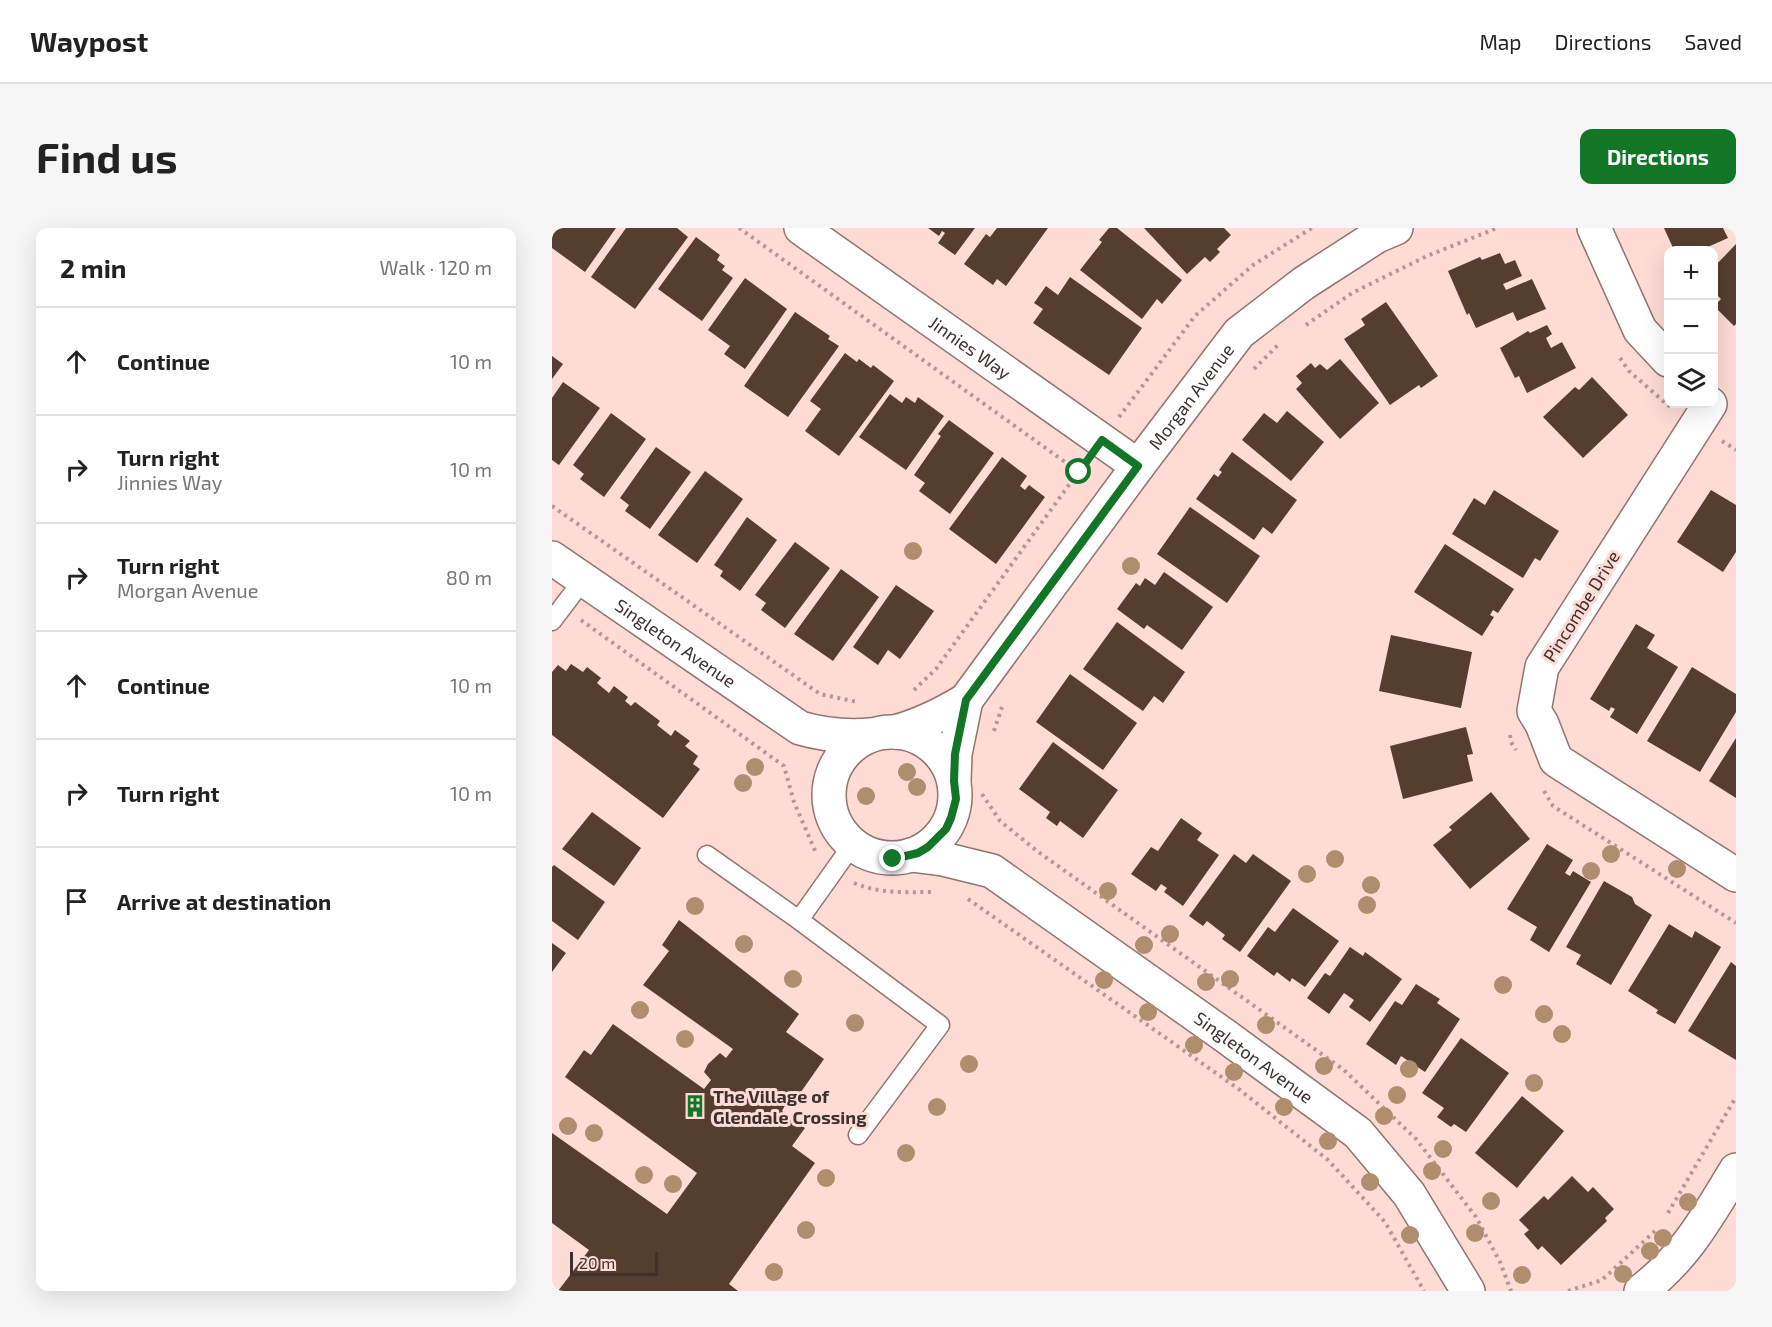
<!DOCTYPE html>
<html lang="en">
<head>
<meta charset="utf-8">
<style>
  body { margin:0; font-family:"Exo 2",sans-serif; background:#f6f6f6; color:#222 }
  .controls { position:absolute; right:18px; top:18px; display:grid; overflow:hidden; border-radius:12px; box-shadow:0 6px 24px #0002 }
  .controls button { width:54px; height:54px; display:grid; place-items:center; padding:0; border:0; border-bottom:2px solid #e0e0e0; background:#fff; color:#222; font:30px sans-serif }
  .scale { position:absolute; left:18px; bottom:15px; width:88px; box-sizing:border-box; padding-left:6px; border:3px solid #3d302e; border-top:0; font-size:16px; line-height:21px; white-space:nowrap; color:#3d302e; -webkit-text-stroke:4px #fedbd5; paint-order:stroke }
  .stop { position:absolute; width:18px; height:18px; margin:-14px; border:4px solid #137627; border-radius:50%; background:#fff }
  .stop.end { background:#137627; border-color:#fff; box-shadow:0 2px 6px #0008 }
  .list { margin:0; padding:0; list-style:none }
  h2 { display:flex; justify-content:space-between; align-items:center; height:78px; margin:0; padding:0 24px; font-size:26px }
  h2 small { font-size:20px; font-weight:400; color:#767676 }
  .list li { display:grid; grid-template-columns:39px 1fr auto; gap:18px; align-items:center; box-sizing:border-box; height:108px; padding:0 24px; border-top:2px solid #e0e0e0 }
  .list b { display:block; font-size:22px; white-space:nowrap }
  .list p { margin:0; font-size:20px; white-space:nowrap; color:#767676 }
  .list em { font-size:20px; font-style:normal; color:#767676 }
  .icon { flex:none; width:33px; height:33px; fill:none; stroke:currentColor; stroke-width:2; stroke-linecap:round; stroke-linejoin:round }
  .map { position:relative; flex:none; width:1184px; height:1063px; overflow:hidden; border-radius:12px }
  header { display:flex; align-items:center; gap:36px; box-sizing:border-box; height:84px; padding:0 30px; background:#fff; border-bottom:2px solid #e0e0e0 }
  header strong { font-size:28px }
  nav { display:flex; gap:33px; margin-inline-start:auto; font-size:21px }
  .intro { display:flex; align-items:center; justify-content:space-between; box-sizing:border-box; height:144px; padding:0 36px }
  h1 { margin:0; font-size:42px }
  .button { padding:15px 27px; border-radius:12px; background:#137627; color:#fff; font-size:21px; font-weight:700 }
  main { display:flex; gap:36px; padding:0 36px }
  aside { flex:1; background:#fff; border-radius:12px; box-shadow:0 6px 24px #0002 }
  .map>svg:first-child { display:block }
</style>
</head>
<body>
<header>
<strong>Waypost</strong>
<nav><a>Map</a><a>Directions</a><a>Saved</a></nav>
</header>
<div class="intro"><h1>Find us</h1><a class="button">Directions</a></div>
<main>
<aside>
<h2>2 min<small>Walk · 120 m</small></h2>
<ul class="list">
<li><svg class="icon" aria-label="ahead" viewBox="0 0 24 24"><path d="M12 20V5M6 11l6-6 6 6"/></svg><div><b>Continue</b></div><em>10 m</em></li>
<li><svg class="icon" aria-label="right" viewBox="0 0 24 24"><path d="M7 20v-9h11M14 6l5 5-5 5"/></svg><div><b>Turn right</b><p>Jinnies Way</p></div><em>10 m</em></li>
<li><svg class="icon" aria-label="right" viewBox="0 0 24 24"><path d="M7 20v-9h11M14 6l5 5-5 5"/></svg><div><b>Turn right</b><p>Morgan Avenue</p></div><em>80 m</em></li>
<li><svg class="icon" aria-label="ahead" viewBox="0 0 24 24"><path d="M12 20V5M6 11l6-6 6 6"/></svg><div><b>Continue</b></div><em>10 m</em></li>
<li><svg class="icon" aria-label="right" viewBox="0 0 24 24"><path d="M7 20v-9h11M14 6l5 5-5 5"/></svg><div><b>Turn right</b></div><em>10 m</em></li>
<li><svg class="icon" aria-label="arrive" viewBox="0 0 24 24"><path d="M6 21V4h12l-3 4 3 4H6"/></svg><div><b>Arrive at destination</b></div></li>
</ul>
</aside>
<div class="map">
<svg width="1184" height="1063" viewBox="0 0 1184 1063">
  <rect width="100%" height="100%" fill="#fedbd5"/>
  <path fill="#553e30" d="M 0,0 L 64,0 L 33,44 L 0,20 Z
    M 74,0 L 125,0 L 136,9 L 83,81 L 39,49 Z
    M 376,0 L 423,0 L 403,27 L 386,15 L 393,5 L 390,3 L 387,8 Z
    M 445,0 L 496,0 L 454,58 L 445,51 L 441,57 L 412,36 L 434,6 L 438,9 Z
    M 557,0 L 565,0 L 630,52 L 610,76 L 605,71 L 590,91 L 528,42 L 550,14 L 547,12 Z
    M 592,0 L 672,0 L 679,7 L 665,21 L 668,24 L 658,34 L 653,29 L 635,46 Z
    M 1112,0 L 1171,0 L 1176,10 L 1149,22 L 1122,22 Z
    M 144,9 L 168,27 L 165,32 L 173,38 L 170,42 L 181,50 L 150,93 L 106,61 Z
    M 1184,16 L 1184,96 L 1182,98 L 1162,78 L 1169,71 L 1162,64 L 1162,39 Z
    M 948,25 L 953,36 L 963,32 L 970,48 L 951,56 L 954,62 L 980,51 L 994,81 L 965,93 L 961,84 L 924,100 L 917,85 L 915,87 L 896,43 L 928,29 L 930,32 Z
    M 518,49 L 590,100 L 557,147 L 481,95 L 491,81 L 482,75 L 494,58 L 506,67 Z
    M 193,50 L 235,81 L 193,141 L 172,126 L 178,118 L 156,102 Z
    M 834,74 L 886,148 L 869,160 L 867,157 L 838,177 L 792,111 L 813,97 L 809,91 Z
    M 243,84 L 278,108 L 276,111 L 287,118 L 236,189 L 192,158 Z
    M 995,97 L 1000,106 L 994,110 L 999,120 L 1010,114 L 1024,140 L 975,165 L 967,148 L 963,150 L 948,120 L 976,103 L 978,105 Z
    M 293,125 L 305,134 L 307,131 L 319,140 L 321,137 L 342,153 L 287,228 L 253,203 L 269,181 L 258,173 Z
    M 0,128 L 11,136 L 0,151 Z
    M 788,131 L 827,175 L 788,211 L 744,161 L 750,155 L 744,148 L 759,135 L 763,140 L 768,136 L 775,142 Z
    M 1040,149 L 1076,187 L 1031,230 L 991,189 L 1023,159 L 1027,162 Z
    M 11,154 L 48,180 L 7,237 L 0,232 L 0,170 Z
    M 338,166 L 350,175 L 354,169 L 363,175 L 366,169 L 392,188 L 354,242 L 307,209 Z
    M 735,183 L 772,214 L 739,253 L 690,212 L 712,185 L 725,195 Z
    M 59,185 L 94,211 L 52,269 L 28,251 L 32,246 L 21,237 Z
    M 397,192 L 442,225 L 398,286 L 367,263 L 373,255 L 362,247 L 389,208 L 386,206 Z
    M 104,219 L 139,244 L 98,301 L 73,283 L 77,277 L 68,270 Z
    M 680,224 L 745,272 L 720,306 L 711,299 L 702,312 L 644,271 L 662,246 L 666,249 L 670,244 L 667,242 Z
    M 450,229 L 475,248 L 468,258 L 473,262 L 477,257 L 493,269 L 444,336 L 397,301 Z
    M 153,243 L 191,271 L 145,335 L 106,307 Z
    M 942,262 L 1007,303 L 988,333 L 983,330 L 971,350 L 900,306 L 922,270 L 933,277 Z
    M 1159,262 L 1184,277 L 1184,324 L 1171,344 L 1125,314 Z
    M 638,279 L 708,328 L 675,375 L 605,326 Z
    M 195,289 L 225,312 L 188,363 L 168,348 L 171,343 L 162,337 Z
    M 243,314 L 278,340 L 233,400 L 209,382 L 214,375 L 203,367 Z
    M 893,316 L 962,361 L 946,385 L 941,382 L 938,387 L 942,389 L 930,408 L 862,364 Z
    M 289,341 L 327,369 L 281,433 L 242,406 Z
    M 612,344 L 661,379 L 630,422 L 595,397 L 592,401 L 565,381 L 584,355 L 588,358 L 593,350 L 603,357 Z
    M 344,357 L 382,383 L 348,431 L 336,422 L 326,437 L 301,419 Z
    M 565,394 L 633,444 L 611,475 L 602,468 L 591,483 L 531,441 Z
    M 1084,396 L 1103,407 L 1095,420 L 1126,439 L 1085,506 L 1058,489 L 1063,481 L 1059,479 L 1057,483 L 1038,471 Z
    M 839,407 L 920,424 L 909,480 L 827,463 Z
    M 19,436 L 31,444 L 35,439 L 49,450 L 45,455 L 57,465 L 62,458 L 76,469 L 73,473 L 79,478 L 83,474 L 108,493 L 105,497 L 119,508 L 123,502 L 138,513 L 133,518 L 146,528 L 141,536 L 148,541 L 111,590 L 0,507 L 0,444 L 6,437 L 14,443 Z
    M 1140,439 L 1184,466 L 1184,484 L 1148,544 L 1095,513 Z
    M 518,446 L 585,495 L 551,542 L 484,494 Z
    M 914,499 L 921,526 L 915,527 L 921,553 L 851,571 L 838,518 Z
    M 1184,510 L 1184,570 L 1157,553 Z
    M 501,514 L 566,562 L 531,610 L 508,593 L 505,598 L 494,590 L 498,584 L 467,561 Z
    M 939,564 L 978,611 L 918,661 L 881,617 L 900,602 L 897,599 Z
    M 40,584 L 89,620 L 62,658 L 10,621 Z
    M 629,590 L 650,605 L 645,612 L 667,627 L 631,678 L 612,664 L 615,660 L 609,656 L 604,663 L 579,646 L 599,619 L 606,623 Z
    M 995,616 L 1021,632 L 1013,645 L 1018,648 L 1021,643 L 1039,654 L 997,724 L 978,712 L 985,699 L 955,681 Z
    M 682,626 L 694,635 L 701,626 L 739,653 L 688,724 L 670,711 L 673,707 L 655,693 L 651,698 L 637,688 Z
    M 2,637 L 53,674 L 26,712 L 0,693 L 0,639 Z
    M 1052,653 L 1080,669 L 1083,676 L 1100,687 L 1059,757 L 1024,736 L 1029,727 L 1014,719 Z
    M 741,680 L 787,713 L 753,759 L 740,750 L 738,754 L 725,744 L 722,748 L 695,728 L 716,699 L 723,704 Z
    M 127,692 L 247,786 L 234,804 L 272,831 L 242,874 L 237,870 L 230,883 L 253,900 L 240,918 L 263,935 L 177,1056 L 186,1063 L 6,1063 L 37,1022 L 0,995 L 0,905 L 115,986 L 145,945 L 13,849 L 32,822 L 39,827 L 61,796 L 152,861 L 159,852 L 152,844 L 156,836 L 168,825 L 174,830 L 181,821 L 91,757 L 117,723 L 110,717 Z
    M 1117,696 L 1140,710 L 1143,703 L 1169,719 L 1123,796 L 1104,785 L 1106,782 L 1076,763 Z
    M 0,715 L 14,725 L 0,744 Z
    M 798,719 L 811,728 L 813,724 L 850,751 L 818,794 L 797,779 L 802,772 L 792,765 L 777,786 L 755,770 L 773,745 L 778,748 Z
    M 1179,734 L 1184,738 L 1184,832 L 1136,803 Z
    M 864,756 L 888,771 L 885,775 L 908,791 L 873,844 L 849,828 L 844,837 L 814,816 L 843,773 L 850,777 Z
    M 909,810 L 957,845 L 914,904 L 902,896 L 899,899 L 885,889 L 892,880 L 870,865 Z
    M 970,868 L 1012,903 L 965,960 L 923,925 Z
    M 1020,948 L 1036,964 L 1041,959 L 1062,981 L 1053,990 L 1055,993 L 1009,1037 L 990,1018 L 986,1022 L 972,1006 L 977,1002 L 967,992 L 992,968 L 996,972 Z"/>
  <g fill="none" stroke-linecap="round" stroke-linejoin="round">
    <g stroke="#92746f" stroke-width="21">
      <path id="service" d="M 0,393 L 31,352
        M 301,616 L 247,692 L 388,797 L 306,907
        M 155,627 L 247,692"/>
    </g>
    <g stroke="#92746f" stroke-width="36">
      <g id="minor">
        <path id="s1" d="M 249,0 L 586,238"/>
        <path d="M 1042,0 L 1088,102 L 1116,132"/>
        <path d="M 1158,176 L 990,439 L 982,483 L 990,496 L 1004,532 L 1184,647"/>
        <path id="s2" d="M 0,330 L 248,500 C 272,507 293,509 318,507"/>
        <circle cx="340" cy="567" r="63"/>
        <path id="s3" d="M 343,504 C 369,497 391,486 414,472 L 586,238 L 687,105 L 752,55 L 825,8 L 844,0"/>
        <path d="M 402,553 L 403,526 L 414,472"/>
        <path id="s4" d="M 359,627 L 391,631 L 440,643 L 672,807 L 806,905 L 857,966 L 916,1063"/>
        <path d="M 1089,1063 C 1134,1029 1155,989 1184,942"/>
      </g>
    </g>
    <path stroke="#b39894" stroke-width="4" stroke-dasharray="3 4.5" stroke-linecap="butt" d="M 187,0 L 527,244
      M 754,97 L 800,65 L 875,28 L 945,0
      M 1068,130 L 1077,143 L 1118,179
      M 702,141 L 726,117
      M 567,189 L 643,88 L 701,37 L 760,0
      M 1170,213 L 1184,222
      M 0,278 L 268,466 L 305,474
      M 29,392 L 232,538 L 242,574 L 264,625
      M 362,462 L 384,441 L 532,236
      M 442,503 L 450,479
      M 958,507 L 959,514 L 964,522
      M 992,563 L 1001,578 L 1184,695
      M 430,566 L 448,593 L 485,623 L 792,842 L 864,911 L 924,989 L 948,1034 L 959,1063
      M 302,655 C 328,666 354,664 381,664
      M 416,671 L 688,862 L 776,932 L 833,994 L 872,1063
      M 1116,985 L 1184,869
      M 1016,1063 L 1050,1052 L 1103,1003"/>
    <use href="#service" stroke="#fff" stroke-width="18"/>
    <use href="#minor" stroke="#fff" stroke-width="33"/>
  </g>
  <g fill="#af8d6d">
    <circle cx="361" cy="323" r="9"/>
    <circle cx="579" cy="338" r="9"/>
    <circle cx="203" cy="539" r="9"/>
    <circle cx="355" cy="544" r="9"/>
    <circle cx="191" cy="555" r="9"/>
    <circle cx="365" cy="559" r="9"/>
    <circle cx="314" cy="568" r="9"/>
    <circle cx="1059" cy="626" r="9"/>
    <circle cx="783" cy="631" r="9"/>
    <circle cx="1125" cy="641" r="9"/>
    <circle cx="1039" cy="643" r="9"/>
    <circle cx="755" cy="646" r="9"/>
    <circle cx="819" cy="657" r="9"/>
    <circle cx="556" cy="663" r="9"/>
    <circle cx="815" cy="677" r="9"/>
    <circle cx="143" cy="678" r="9"/>
    <circle cx="618" cy="706" r="9"/>
    <circle cx="192" cy="716" r="9"/>
    <circle cx="592" cy="717" r="9"/>
    <circle cx="241" cy="751" r="9"/>
    <circle cx="678" cy="751" r="9"/>
    <circle cx="552" cy="752" r="9"/>
    <circle cx="654" cy="754" r="9"/>
    <circle cx="951" cy="757" r="9"/>
    <circle cx="88" cy="782" r="9"/>
    <circle cx="596" cy="784" r="9"/>
    <circle cx="992" cy="786" r="9"/>
    <circle cx="303" cy="795" r="9"/>
    <circle cx="714" cy="797" r="9"/>
    <circle cx="1010" cy="806" r="9"/>
    <circle cx="133" cy="811" r="9"/>
    <circle cx="642" cy="817" r="9"/>
    <circle cx="417" cy="836" r="9"/>
    <circle cx="772" cy="838" r="9"/>
    <circle cx="857" cy="841" r="9"/>
    <circle cx="682" cy="844" r="9"/>
    <circle cx="982" cy="855" r="9"/>
    <circle cx="845" cy="867" r="9"/>
    <circle cx="385" cy="879" r="9"/>
    <circle cx="732" cy="879" r="9"/>
    <circle cx="832" cy="888" r="9"/>
    <circle cx="16" cy="898" r="9"/>
    <circle cx="42" cy="905" r="9"/>
    <circle cx="776" cy="913" r="9"/>
    <circle cx="891" cy="921" r="9"/>
    <circle cx="354" cy="925" r="9"/>
    <circle cx="880" cy="943" r="9"/>
    <circle cx="92" cy="947" r="9"/>
    <circle cx="274" cy="950" r="9"/>
    <circle cx="818" cy="954" r="9"/>
    <circle cx="121" cy="956" r="9"/>
    <circle cx="939" cy="973" r="9"/>
    <circle cx="1136" cy="974" r="9"/>
    <circle cx="254" cy="1002" r="9"/>
    <circle cx="923" cy="1005" r="9"/>
    <circle cx="858" cy="1007" r="9"/>
    <circle cx="1111" cy="1010" r="9"/>
    <circle cx="1098" cy="1023" r="9"/>
    <circle cx="222" cy="1044" r="9"/>
    <circle cx="1071" cy="1046" r="9"/>
    <circle cx="970" cy="1047" r="9"/>
  </g>
  <g fill="none" stroke-linecap="round" stroke-linejoin="round">
    <path stroke="#137627" stroke-width="8" d="M 341,631 L 366,625 L 376,619 L 394,601 L 399,590 L 404,571 L 402,553 L 403,526 L 414,472 L 586,238 L 550,212 L 527,244"/>
  </g>
  <defs>
    <g id="building-bare" transform="scale(1.8)"><path d="M-4-6H4V6H1V3H-1V6H-4ZM-2.5-4.3h1.7v1.8h-1.7ZM.8-4.3h1.7v1.8H.8ZM-2.5-1h1.7V.8h-1.7ZM.8-1h1.7V.8H.8Z" fill="#137627" stroke="#fedbd5" stroke-width="2.5" paint-order="stroke"/></g>
  </defs>
  <g fill-rule="evenodd">
    <use href="#building-bare" x="143" y="878"/>
  </g>
  <g text-anchor="middle" dominant-baseline="central" stroke-width="6" stroke-linejoin="round" paint-order="stroke">
    <g font-size="18" fill="#3d302e" stroke="#fedbd5">
      <text stroke="none"><textPath href="#s1" startOffset="207">Jinnies Way</textPath></text>
      <text stroke="none"><textPath href="#s3" startOffset="456">Morgan Avenue</textPath></text>
      <text transform="translate(1029 378) rotate(-58)">Pincombe Drive</text>
      <text stroke="none"><textPath href="#s2" startOffset="150">Singleton Avenue</textPath></text>
      <text stroke="none"><textPath href="#s4" startOffset="404">Singleton Avenue</textPath></text>
    </g>
    <g font-size="18" font-weight="bold" fill="#3d302e" stroke="#fedbd5" text-anchor="start">
      <text x="161" y="868">The Village of<tspan x="161" dy="21">Glendale Crossing</tspan></text>
    </g>
  </g>
</svg>
<div class="controls">
<button>+</button>
<button>−</button>
<button><svg class="icon" aria-label="layers" viewBox="0 0 24 24"><path d="M12 4l9 5-9 5-9-5zM3 14l9 5 9-5"/></svg></button>
</div>
<div class="scale">20 m</div>
<div class="stop" style="left:527px;top:244px"></div>
<div class="stop end" style="left:341px;top:631px"></div>
</div>
</main>
</body>
</html>
